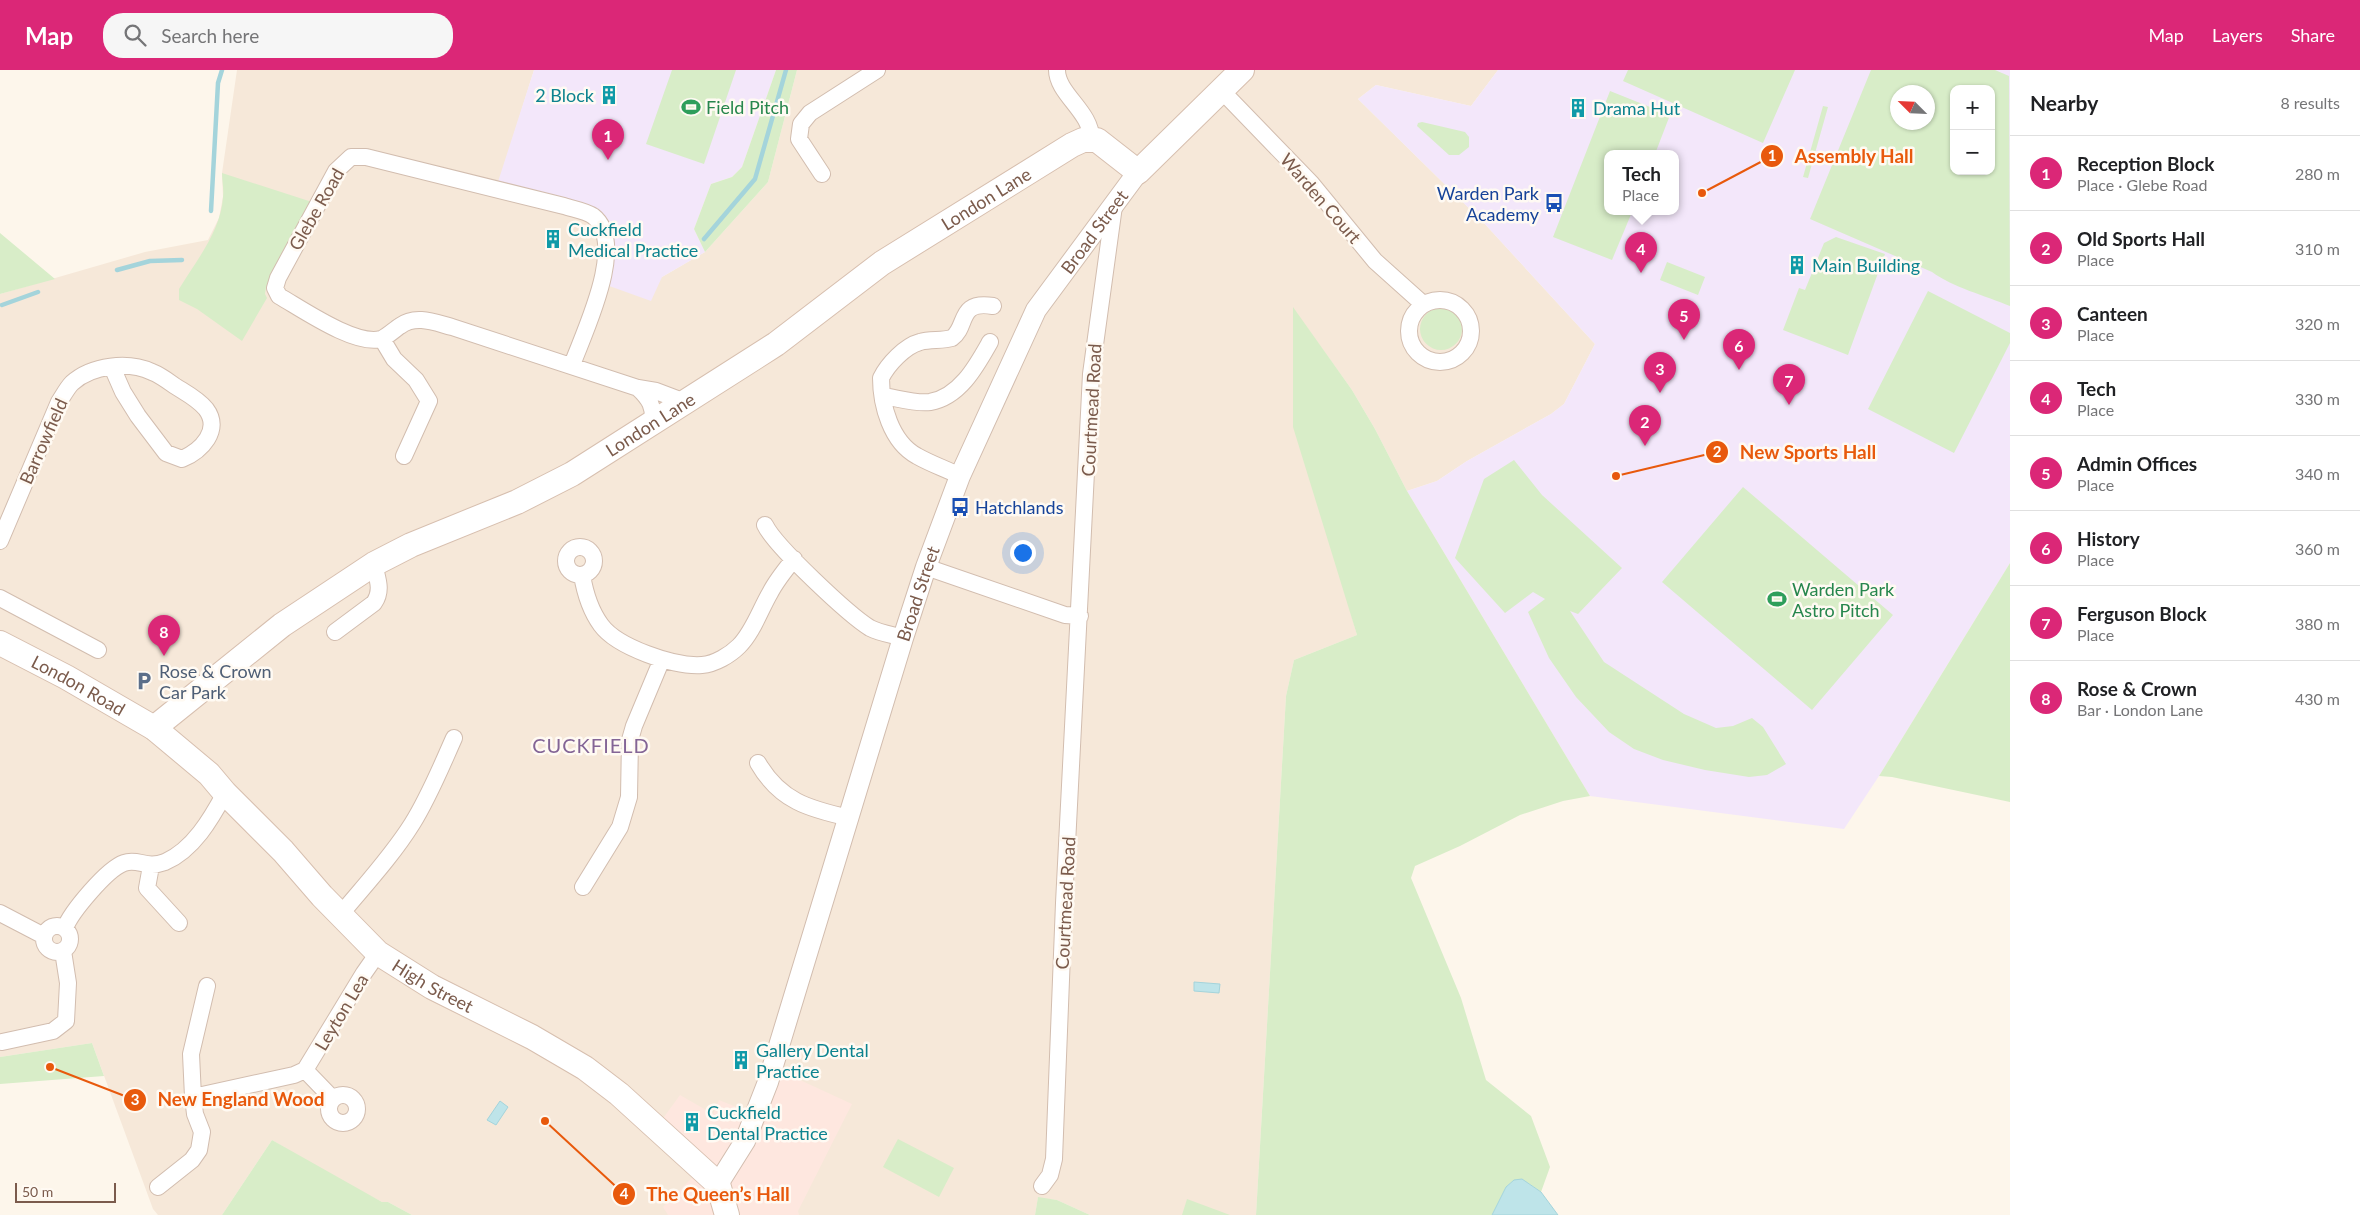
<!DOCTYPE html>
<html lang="en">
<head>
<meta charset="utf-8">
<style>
  body { margin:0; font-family:Lato,sans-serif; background:#f6f6f6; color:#202124 }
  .controls { position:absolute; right:15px; top:15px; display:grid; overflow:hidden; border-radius:10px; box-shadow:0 1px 4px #0004 }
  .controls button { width:45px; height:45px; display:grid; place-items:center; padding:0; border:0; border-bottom:1px solid #e0e0e0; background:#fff; color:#202124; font:25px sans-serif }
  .compass { position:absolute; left:1890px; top:15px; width:45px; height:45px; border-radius:50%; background:#fff; box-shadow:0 1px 4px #0004; rotate:294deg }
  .scale { position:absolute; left:15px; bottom:12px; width:101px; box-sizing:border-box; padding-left:5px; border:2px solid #7b5b4c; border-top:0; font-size:14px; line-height:18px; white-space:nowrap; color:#7b5b4c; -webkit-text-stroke:4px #fffaf3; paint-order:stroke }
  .you { position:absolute; left:1022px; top:482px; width:18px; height:18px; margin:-12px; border:4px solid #fff; border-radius:50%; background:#1a73e8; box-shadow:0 0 0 8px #1a73e833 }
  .badge { display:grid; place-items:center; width:32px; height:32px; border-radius:50%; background:#db2777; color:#fff; font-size:16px; font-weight:700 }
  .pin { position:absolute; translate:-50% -41px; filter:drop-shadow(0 1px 2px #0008) }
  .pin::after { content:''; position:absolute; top:26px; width:18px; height:15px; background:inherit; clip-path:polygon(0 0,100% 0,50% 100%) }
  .popup { position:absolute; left:1604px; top:80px; width:75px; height:65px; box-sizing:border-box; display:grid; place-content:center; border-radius:10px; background:#fff; filter:drop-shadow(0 1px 4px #0005); font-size:16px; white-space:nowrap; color:#757577 }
  .popup b { font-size:19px; color:#202124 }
  .popup::after { content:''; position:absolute; left:50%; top:100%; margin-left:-10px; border:10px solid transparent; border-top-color:#fff }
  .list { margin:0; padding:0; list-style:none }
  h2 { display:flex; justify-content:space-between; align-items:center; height:65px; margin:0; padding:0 20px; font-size:21px }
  h2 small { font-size:16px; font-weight:400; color:#757577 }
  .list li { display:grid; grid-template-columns:32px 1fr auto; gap:15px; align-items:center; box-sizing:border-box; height:75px; padding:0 20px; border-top:1px solid #e0e0e0 }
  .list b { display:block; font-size:19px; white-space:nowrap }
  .list p { margin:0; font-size:16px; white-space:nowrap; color:#757577 }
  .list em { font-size:16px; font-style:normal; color:#757577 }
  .icon { flex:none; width:28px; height:28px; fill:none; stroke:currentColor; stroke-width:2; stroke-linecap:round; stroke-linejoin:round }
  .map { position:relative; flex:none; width:2010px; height:1145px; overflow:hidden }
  header { display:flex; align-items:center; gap:30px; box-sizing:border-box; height:70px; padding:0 25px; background:#db2777; color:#fff }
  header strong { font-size:24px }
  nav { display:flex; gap:28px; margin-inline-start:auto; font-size:18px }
  .search { width:350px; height:45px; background:#f6f6f6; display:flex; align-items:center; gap:12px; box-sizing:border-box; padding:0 18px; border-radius:20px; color:#757577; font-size:19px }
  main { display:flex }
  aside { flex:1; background:#fff }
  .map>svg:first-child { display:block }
</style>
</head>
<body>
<header>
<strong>Map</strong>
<div class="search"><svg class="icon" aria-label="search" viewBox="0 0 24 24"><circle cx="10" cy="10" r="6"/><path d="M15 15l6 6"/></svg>Search here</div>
<nav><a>Map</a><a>Layers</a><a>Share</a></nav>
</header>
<main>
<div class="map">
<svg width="2010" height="1145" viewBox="0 0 2010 1145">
  <rect width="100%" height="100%" fill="#fdf6eb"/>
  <path fill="#f6e8d9" d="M 237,0 L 534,0 L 497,118 L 592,145 L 662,207 L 705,182 L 768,112 L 797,0 L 1498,0 L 1471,36 L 1376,15 L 1358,29 L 1483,152 L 1595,274 L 1564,334 L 1551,344 L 1467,391 L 1437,411 L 1407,421 L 1375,359 L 1352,320 L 1293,238 L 1293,302 L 1338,497 L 1357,565 L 1294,590 L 1286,626 L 1256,1145 L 1090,1145 L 1057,1130 L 1038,1128 L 1035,1145 L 412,1145 L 388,1132 L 382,1132 L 337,1109 L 272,1070 L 222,1145 L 158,1145 L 153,1139 L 92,973 L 0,987 L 0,224 L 145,182 L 208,170 L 219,148 L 223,127 L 222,103 Z"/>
  <path fill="#fee7df" d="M 772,1001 L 787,1004 L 852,1034 L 798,1141 L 799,1145 L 668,1145 L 663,1137 L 701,1099 L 656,1058 L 680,1025 L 713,1044 L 719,1030 L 756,1045 Z"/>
  <path fill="#f3e7fa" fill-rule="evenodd" d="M 534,0 L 776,0 L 742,97 L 732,107 L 711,114 L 694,159 L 705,182 L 662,207 L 651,231 L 601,213 L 599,152 L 496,118 Z
    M 1498,0 L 2010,0 L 2010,493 L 1879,706 L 1844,759 L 1590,726 L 1407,421 L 1437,411 L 1467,391 L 1551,344 L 1564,334 L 1595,274 L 1483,152 L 1358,29 L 1376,15 L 1471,36 ZM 1954,19 L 1991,19 L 1991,101 L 1954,101 ZM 1898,22 L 1928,22 L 1928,52 L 1898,52 ZM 1607,84 L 1675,84 L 1675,142 L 1607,142 Z"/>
  <path fill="#d8edc8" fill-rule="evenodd" d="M 672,0 L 736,0 L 704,94 L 646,74 Z
    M 776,0 L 797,0 L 768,112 L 705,182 L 694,159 L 711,114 L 732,107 L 742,97 Z
    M 1628,0 L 1795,0 L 1763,73 L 1623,11 Z
    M 1871,0 L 1995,0 L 2009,6 L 2010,236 C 1986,226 1952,217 1932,202 L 1810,149 ZM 1954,19 L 1991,19 L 1991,101 L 1954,101 ZM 1898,22 L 1928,22 L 1928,52 L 1898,52 Z
    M 1610,21 L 1670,45 L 1655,84 L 1607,84 L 1607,142 L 1632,142 L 1612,190 L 1553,167 Z
    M 1823,36 L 1828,37 L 1808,108 L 1803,107 Z
    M 1422,52 L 1465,62 L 1469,67 L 1469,77 L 1459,85 L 1449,85 L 1417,56 L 1418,53 Z
    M 222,103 L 312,132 L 266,217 L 265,224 L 267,228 L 242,271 L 197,239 L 179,230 L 179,219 C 196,191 221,161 223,127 C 224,119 222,111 222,103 Z
    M 0,163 L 55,209 L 0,224 Z
    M 1836,167 L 1885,184 L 1848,285 L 1783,260 L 1799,218 L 1805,220 L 1824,173 Z
    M 1667,192 L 1705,207 L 1698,225 L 1660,210 Z
    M 1928,221 L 2010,263 L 2010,273 L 1954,383 L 1868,339 Z
    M 1293,237 L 1352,320 L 1375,359 L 1407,421 L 1590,726 L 1563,731 L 1520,745 L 1460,776 L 1415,796 L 1411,808 L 1461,928 L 1486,1010 L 1531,1046 L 1550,1097 L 1541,1122 L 1528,1113 L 1514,1110 L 1506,1117 L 1492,1145 L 1256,1145 L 1286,626 L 1294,590 L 1357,565 L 1293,357 Z
    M1420 259a21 21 0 1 1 42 0a21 21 0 1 1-42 0Z
    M 1514,390 L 1542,425 L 1622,498 L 1578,544 L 1570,541 L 1604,592 L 1684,644 L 1716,658 L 1733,656 L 1752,648 L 1763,657 L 1786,694 L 1767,705 L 1749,707 L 1705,700 L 1663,690 L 1634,679 L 1609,662 L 1576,627 L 1549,588 L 1528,542 L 1545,529 L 1533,522 L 1505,543 L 1455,488 L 1484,409 Z
    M 1743,417 L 1893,545 L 1812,640 L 1662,512 Z
    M 2010,493 L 2010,732 L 1892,707 L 1879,706 Z
    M 92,973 L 104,1006 L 0,1014 L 0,987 Z
    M 898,1069 L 954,1098 L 939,1127 L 883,1097 Z
    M 272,1070 L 382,1132 L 388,1132 L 412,1145 L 222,1145 Z
    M 1038,1127 L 1057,1130 L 1090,1145 L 1035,1145 Z
    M 1187,1129 L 1230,1145 L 1182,1145 Z"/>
  <path fill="#bee4e9" stroke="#a4d4db" d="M 1194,912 L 1220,914 L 1219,923 L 1194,921 Z
    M 500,1031 L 508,1037 L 496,1055 L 487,1050 Z
    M 1522,1109 L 1541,1122 L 1558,1145 L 1492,1145 L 1506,1117 L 1514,1110 Z"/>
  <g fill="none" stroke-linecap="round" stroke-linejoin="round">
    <path stroke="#a4d4db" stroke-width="4.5" d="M 211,141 L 218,13 L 222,0
      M 704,169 L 755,109 L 786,0
      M 117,200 L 150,191 L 182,190
      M 2,235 L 38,222"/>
    <g stroke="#d2bdaf" stroke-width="18">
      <path id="minor" d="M 1057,0 C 1057,24 1092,42 1091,69
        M 1221,20 L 1311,113 L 1375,191 L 1423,234
        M 822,104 L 799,69 L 801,54 L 810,43 L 877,0
        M1409 261a31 31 0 1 1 62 0a31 31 0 1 1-62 0Z
        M 382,269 L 394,289 L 416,310 L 429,331 L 404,386
        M 572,295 C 584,262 628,173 593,146 C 586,141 573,139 564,136 L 366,87 L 351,87 L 336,101 L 278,208 L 275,218 L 279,226 C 302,239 355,276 381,269 C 387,267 395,259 400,256 C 416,244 436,253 452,257 L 638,318 L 656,321 L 685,332
        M 638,318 C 650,329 654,337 653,353
        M 883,326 C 897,328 916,334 930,332 C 960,327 977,295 990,272
        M 960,406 C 946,399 931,394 917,386 C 891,372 881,335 881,308 C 888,294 905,276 920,272 C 930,269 942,271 952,268 C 968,257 957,230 993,236
        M 765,455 C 775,476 849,545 870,558 C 880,563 893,565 903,568
        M 0,471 L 59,332 C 63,326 67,318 72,313 C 92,295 128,291 152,302 C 160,305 168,311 175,316 C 186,323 198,329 206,339 C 222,360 201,381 182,389 L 166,383 L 138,346 L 123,322 L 112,297
        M566 491a14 14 0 1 1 28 0a14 14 0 1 1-28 0Z
        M 926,497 L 1065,545 L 1080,546
        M 582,505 C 585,523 590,540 601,555 C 617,577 674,597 702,595 C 715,594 730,585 739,576 C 753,562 760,540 770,523 C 776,511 785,500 794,489
        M 0,528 L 98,580
        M 335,562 L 374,533 C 383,520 377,508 374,494
        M 758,693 C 780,731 809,739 850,748
        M 151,796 L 147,818 L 179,853
        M 583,817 L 620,757 L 629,727 L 630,670 L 634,656 L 662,589
        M 0,843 L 44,866
        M 341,844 C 365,815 392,786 412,754 C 429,727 441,697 454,668
        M44 869a13 13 0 1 1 26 0a13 13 0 1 1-26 0Z
        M 65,858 C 71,842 107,799 124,793 C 138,788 146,799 165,792 C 193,780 211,749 225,723
        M 2,972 L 53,961 L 66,951 L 68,913 L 63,881
        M 305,1000 L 333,1029
        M329 1039a14 14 0 1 1 28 0a14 14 0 1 1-28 0Z
        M 193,1027 L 294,1005 L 305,1000 L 364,903 L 378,883
        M 1042,1116 L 1050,1105 L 1054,1089 L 1064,833 L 1091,304 L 1114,136
        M 158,1117 L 192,1090 L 199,1080 L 202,1062 L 195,1044 L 193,1027 L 191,984 L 207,916"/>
    </g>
    <g stroke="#d2bdaf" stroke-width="22">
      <g id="tertiary">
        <path id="s1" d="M 718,1114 L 745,1071 L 768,1012 L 903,568 L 926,497 L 960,406 L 1036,240 L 1138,102"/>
      </g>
    </g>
    <g stroke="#d7bfaf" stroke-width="26">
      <g id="secondary">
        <path id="s2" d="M 0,573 L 66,607 L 154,658 L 209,704 L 225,723 L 283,781 L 322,826 L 378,883 L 432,917 L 532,967 L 585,998 L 619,1024 L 718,1114 L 727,1145"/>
        <path id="s3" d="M 154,658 L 282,555 L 374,494 L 411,475 L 517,432 L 572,404 L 776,274 L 882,193 L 1072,75 L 1083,70 L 1097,70 L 1138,102 L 1242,0"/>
      </g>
    </g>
    <use href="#minor" stroke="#fff" stroke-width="16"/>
    <use href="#tertiary" stroke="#fff" stroke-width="20"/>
    <use href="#secondary" stroke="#fff" stroke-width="24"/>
  </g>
  <defs>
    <g id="building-bare" transform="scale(1.5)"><path d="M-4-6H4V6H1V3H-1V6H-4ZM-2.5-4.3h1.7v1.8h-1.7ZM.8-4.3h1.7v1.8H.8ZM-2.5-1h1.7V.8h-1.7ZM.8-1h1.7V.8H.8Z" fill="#0f9aa8" stroke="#fffaf3" stroke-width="2.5" paint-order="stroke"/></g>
    <g id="stadium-bare" transform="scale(1.5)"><path d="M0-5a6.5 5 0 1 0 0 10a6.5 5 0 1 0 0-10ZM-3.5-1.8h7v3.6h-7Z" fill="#2e9e5b" stroke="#fffaf3" stroke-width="2.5" paint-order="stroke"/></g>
    <g id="bus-bare" transform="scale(1.5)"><path d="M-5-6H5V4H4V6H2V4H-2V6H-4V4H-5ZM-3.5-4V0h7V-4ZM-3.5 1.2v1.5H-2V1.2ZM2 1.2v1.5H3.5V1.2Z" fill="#1a4fb4" stroke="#fffaf3" stroke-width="2.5" paint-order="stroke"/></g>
    <g id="parking-bare" transform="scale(1.5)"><path d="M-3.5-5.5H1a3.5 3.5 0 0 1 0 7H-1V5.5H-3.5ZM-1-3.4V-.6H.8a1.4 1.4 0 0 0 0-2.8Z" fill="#5c6f8a" stroke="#fffaf3" stroke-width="2.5" paint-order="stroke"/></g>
  </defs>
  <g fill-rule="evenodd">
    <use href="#building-bare" x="609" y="25"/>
    <use href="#stadium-bare" x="691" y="37"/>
    <use href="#building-bare" x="1578" y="38"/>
    <use href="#bus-bare" x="1554" y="133"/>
    <use href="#building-bare" x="553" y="169"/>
    <use href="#building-bare" x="1797" y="195"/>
    <use href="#bus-bare" x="960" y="437"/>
    <use href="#stadium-bare" x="1777" y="529"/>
    <use href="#parking-bare" x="144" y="611"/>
    <use href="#building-bare" x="741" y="990"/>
    <use href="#building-bare" x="692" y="1052"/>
  </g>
  <g text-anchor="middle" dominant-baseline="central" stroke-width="5" stroke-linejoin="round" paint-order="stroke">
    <g font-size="18" fill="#0d838f" stroke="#fffaf3" text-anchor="start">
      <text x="594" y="25" text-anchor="end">2 Block</text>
      <text x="1593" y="38">Drama Hut</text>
      <text x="568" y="159">Cuckfield<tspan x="568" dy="21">Medical Practice</tspan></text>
      <text x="1812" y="195">Main Building</text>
      <text x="756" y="980">Gallery Dental<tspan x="756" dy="21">Practice</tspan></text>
      <text x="707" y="1042">Cuckfield<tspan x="707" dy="21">Dental Practice</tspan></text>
    </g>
    <g font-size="18" fill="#27864d" stroke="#fffaf3" text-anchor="start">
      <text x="706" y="37">Field Pitch</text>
      <text x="1792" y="519">Warden Park<tspan x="1792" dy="21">Astro Pitch</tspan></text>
    </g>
    <g font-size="18" fill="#164399" stroke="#fffaf3" text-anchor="end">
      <text x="1539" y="123">Warden Park<tspan x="1539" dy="21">Academy</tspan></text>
      <text x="975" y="437" text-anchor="start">Hatchlands</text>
    </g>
    <g font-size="18" fill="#7b5b4c" stroke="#fffaf3">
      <text transform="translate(1321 128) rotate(49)">Warden Court</text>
      <text stroke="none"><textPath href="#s3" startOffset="990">London Lane</textPath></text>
      <text transform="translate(316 139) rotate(-60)">Glebe Road</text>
      <text stroke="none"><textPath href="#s1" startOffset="1030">Broad Street</textPath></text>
      <text transform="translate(1091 340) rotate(-87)">Courtmead Road</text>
      <text stroke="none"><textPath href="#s3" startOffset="585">London Lane</textPath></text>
      <text transform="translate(43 371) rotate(-66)">Barrowfield</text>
      <text stroke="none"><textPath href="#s1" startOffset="625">Broad Street</textPath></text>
      <text stroke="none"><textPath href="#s2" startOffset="89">London Road</textPath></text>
      <text transform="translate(1065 833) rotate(-87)">Courtmead Road</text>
      <text stroke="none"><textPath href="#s2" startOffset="558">High Street</textPath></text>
      <text transform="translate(341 942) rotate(-59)">Leyton Lea</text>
    </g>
    <g font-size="18" fill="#4e5e75" stroke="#fffaf3" text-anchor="start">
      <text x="159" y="601">Rose &amp; Crown<tspan x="159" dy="21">Car Park</tspan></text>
    </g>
    <g font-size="20" letter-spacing="1" fill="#846596" stroke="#fffaf3">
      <text x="591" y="675">CUCKFIELD</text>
    </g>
  </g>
  <path fill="none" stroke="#e8590c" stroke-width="2" d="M1702 123L1772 86M1616 406L1717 382M50 997L135 1030M545 1051L624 1124"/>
  <g fill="#e8590c" stroke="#fffaf3" stroke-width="2">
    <circle cx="1702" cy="123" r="5"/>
    <circle cx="1616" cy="406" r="5"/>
    <circle cx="50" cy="997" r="5"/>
    <circle cx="545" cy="1051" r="5"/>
    <circle cx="1772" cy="86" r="12"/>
    <circle cx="1717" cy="382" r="12"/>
    <circle cx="135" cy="1030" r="12"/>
    <circle cx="624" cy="1124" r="12"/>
  </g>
  <g font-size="15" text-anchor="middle" font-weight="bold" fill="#fff">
    <text x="1772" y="91">1</text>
    <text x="1717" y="387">2</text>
    <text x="135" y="1035">3</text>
    <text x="624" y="1129">4</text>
  </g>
  <g font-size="19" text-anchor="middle" font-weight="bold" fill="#e8590c" stroke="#fffaf3" stroke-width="5" stroke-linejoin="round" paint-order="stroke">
    <text x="1854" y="93">Assembly Hall</text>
    <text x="1808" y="389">New Sports Hall</text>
    <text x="241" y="1036">New England Wood</text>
    <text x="718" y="1131">The Queen’s Hall</text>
  </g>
</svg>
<div class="controls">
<button>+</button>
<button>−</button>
</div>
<svg class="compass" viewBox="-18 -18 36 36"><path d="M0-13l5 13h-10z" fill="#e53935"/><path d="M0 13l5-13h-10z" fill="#757577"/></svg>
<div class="scale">50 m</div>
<div class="you"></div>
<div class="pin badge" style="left:608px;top:90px">1</div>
<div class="pin badge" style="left:1645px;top:376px">2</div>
<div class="pin badge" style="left:1660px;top:323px">3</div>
<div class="pin badge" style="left:1641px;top:203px">4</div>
<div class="popup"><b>Tech</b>Place</div>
<div class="pin badge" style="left:1684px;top:270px">5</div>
<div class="pin badge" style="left:1739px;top:300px">6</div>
<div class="pin badge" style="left:1789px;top:335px">7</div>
<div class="pin badge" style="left:164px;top:586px">8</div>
</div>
<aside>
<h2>Nearby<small>8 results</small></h2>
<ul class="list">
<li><span class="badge">1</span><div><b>Reception Block</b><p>Place · Glebe Road</p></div><em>280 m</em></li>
<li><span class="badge">2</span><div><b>Old Sports Hall</b><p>Place</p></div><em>310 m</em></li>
<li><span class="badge">3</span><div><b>Canteen</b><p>Place</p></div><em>320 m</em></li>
<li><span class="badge">4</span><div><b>Tech</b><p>Place</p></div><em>330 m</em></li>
<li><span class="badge">5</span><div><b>Admin Offices</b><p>Place</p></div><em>340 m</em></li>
<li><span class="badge">6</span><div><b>History</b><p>Place</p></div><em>360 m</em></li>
<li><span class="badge">7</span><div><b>Ferguson Block</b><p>Place</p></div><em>380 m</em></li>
<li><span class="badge">8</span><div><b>Rose &amp; Crown</b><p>Bar · London Lane</p></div><em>430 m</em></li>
</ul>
</aside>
</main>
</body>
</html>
